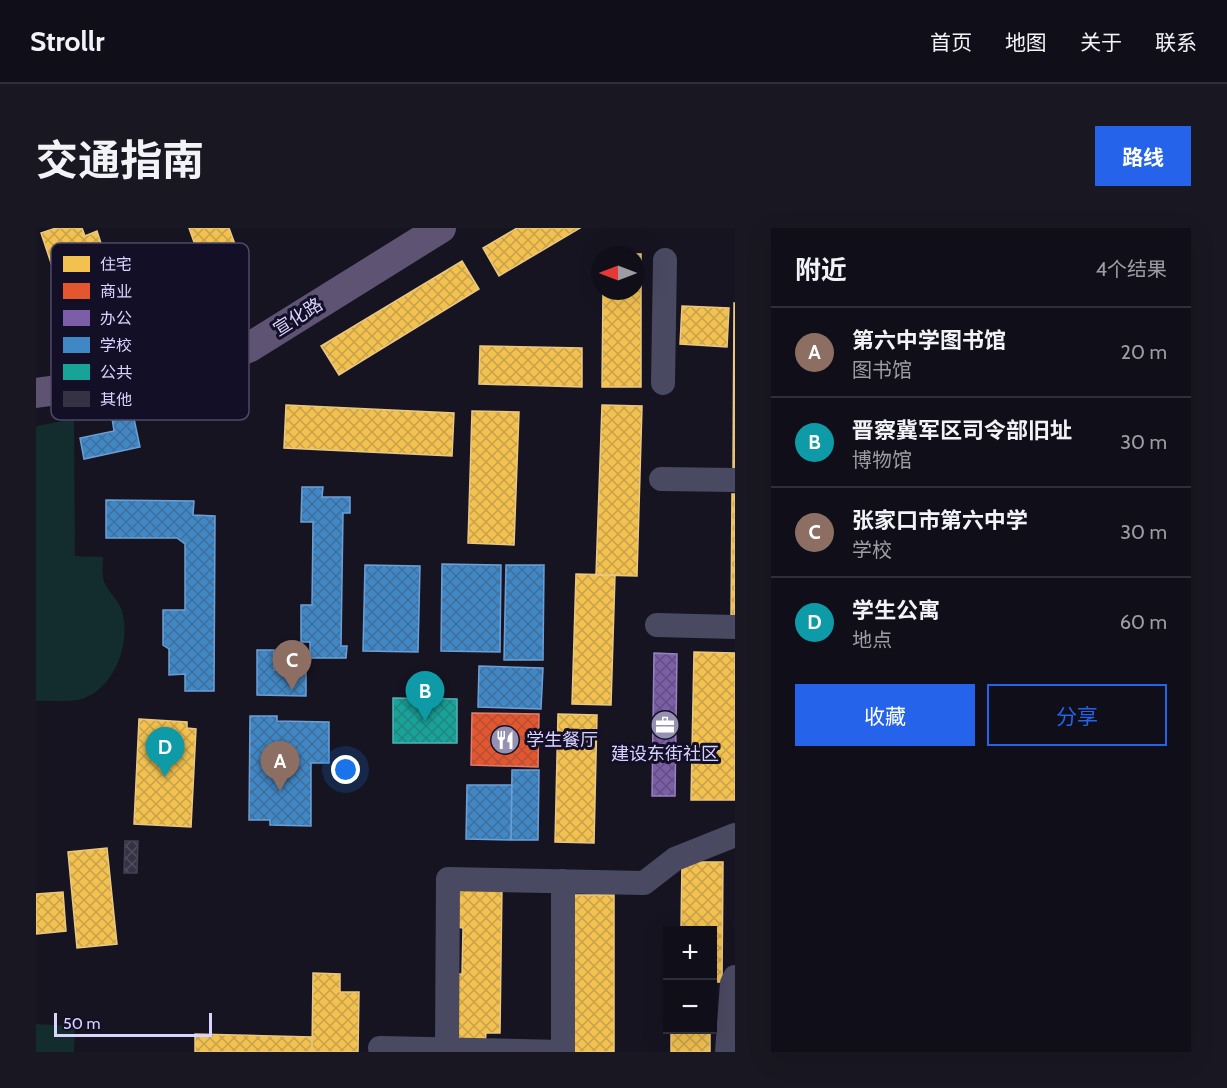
<!DOCTYPE html>
<html lang="zh">
<head>
<meta charset="utf-8">
<style>
  body { margin:0; font-family:Cabin,"Noto Sans SC",sans-serif; background:#191822; color:#f1f3f6 }
  .controls { position:absolute; right:18px; bottom:18px; display:grid; overflow:hidden; border-radius:0px; box-shadow:0 6px 24px #0002 }
  .controls button { width:54px; height:54px; display:grid; place-items:center; padding:0; border:0; border-bottom:2px solid #302f38; background:#100f19; color:#f1f3f6; font:30px sans-serif }
  .compass { position:absolute; left:555px; top:18px; width:54px; height:54px; border-radius:50%; background:#100f19; box-shadow:0 6px 24px #0002; rotate:270deg }
  .scale { position:absolute; left:18px; bottom:15px; width:158px; box-sizing:border-box; padding-left:6px; border:3px solid #d9d4ff; border-top:0; font-size:16px; line-height:21px; white-space:nowrap; color:#d9d4ff; -webkit-text-stroke:4px #130f26; paint-order:stroke }
  .you { position:absolute; left:310px; top:542px; width:21px; height:21px; margin:-15px; border:4px solid #fff; border-radius:50%; background:#1a73e8; box-shadow:0 0 0 9px #1a73e833 }
  .badge { display:grid; place-items:center; width:39px; height:39px; border-radius:50%; background:#2563eb; color:#fff; font-size:20px; font-weight:700 }
  .pin { position:absolute; translate:-50% -50px; filter:drop-shadow(0 2px 3px #0008) }
  .pin::after { content:''; position:absolute; top:32px; width:21px; height:18px; background:inherit; clip-path:polygon(0 0,100% 0,50% 100%) }
  .list { margin:0; padding:0; list-style:none }
  h2 { display:flex; justify-content:space-between; align-items:center; height:78px; margin:0; padding:0 24px; font-size:26px }
  h2 small { font-size:20px; font-weight:400; color:#9c9ca2 }
  .list li { display:grid; grid-template-columns:39px 1fr auto; gap:18px; align-items:center; box-sizing:border-box; height:90px; padding:0 24px; border-top:2px solid #302f38 }
  .list b { display:block; font-size:22px; white-space:nowrap }
  .list p { margin:0; font-size:20px; white-space:nowrap; color:#9c9ca2 }
  .list em { font-size:20px; font-style:normal; color:#9c9ca2 }
  .actions { display:flex; gap:12px; padding:18px 24px }
  .actions a { flex:1; padding:14px 0; border:2px solid #2563eb; border-radius:0px; text-align:center; font-size:21px; color:#2563eb }
  .actions .main { background:#2563eb; color:#fff }
  .map { position:relative; flex:none; width:699px; height:824px; overflow:hidden; border-radius:0px }
  header { display:flex; align-items:center; gap:36px; box-sizing:border-box; height:84px; padding:0 30px; background:#100f19; border-bottom:2px solid #302f38 }
  header strong { font-size:28px }
  nav { display:flex; gap:33px; margin-inline-start:auto; font-size:21px }
  .intro { display:flex; align-items:center; justify-content:space-between; box-sizing:border-box; height:144px; padding:0 36px }
  h1 { margin:0; font-size:42px }
  .button { padding:15px 27px; border-radius:0px; background:#2563eb; color:#fff; font-size:21px; font-weight:700 }
  main { display:flex; gap:36px; padding:0 36px }
  aside { flex:1; background:#100f19; border-radius:0px; box-shadow:0 6px 24px #0002 }
  .map>svg:first-child { display:block }
</style>
</head>
<body>
<header>
<strong>Strollr</strong>
<nav><a>首页</a><a>地图</a><a>关于</a><a>联系</a></nav>
</header>
<div class="intro"><h1>交通指南</h1><a class="button">路线</a></div>
<main>
<div class="map">
<svg width="699" height="824" viewBox="0 0 699 824">
  <defs>
    <pattern id="homes-cross-hatch" width="8" height="8" patternUnits="userSpaceOnUse" patternTransform="scale(1.5)"><rect width="8" height="8" fill="#f2c14e"/><path d="M0 0l8 8M0 8l8-8" fill="none" stroke="#c6a14e"/></pattern>
    <pattern id="shops-cross-hatch" width="8" height="8" patternUnits="userSpaceOnUse" patternTransform="scale(1.5)"><rect width="8" height="8" fill="#e4572e"/><path d="M0 0l8 8M0 8l8-8" fill="none" stroke="#b35037"/></pattern>
    <pattern id="offices-cross-hatch" width="8" height="8" patternUnits="userSpaceOnUse" patternTransform="scale(1.5)"><rect width="8" height="8" fill="#7b5ea7"/><path d="M0 0l8 8M0 8l8-8" fill="none" stroke="#61507e"/></pattern>
    <pattern id="schools-cross-hatch" width="8" height="8" patternUnits="userSpaceOnUse" patternTransform="scale(1.5)"><rect width="8" height="8" fill="#3f88c5"/><path d="M0 0l8 8M0 8l8-8" fill="none" stroke="#406f9b"/></pattern>
    <pattern id="public-cross-hatch" width="8" height="8" patternUnits="userSpaceOnUse" patternTransform="scale(1.5)"><rect width="8" height="8" fill="#17a398"/><path d="M0 0l8 8M0 8l8-8" fill="none" stroke="#248581"/></pattern>
    <pattern id="building-cross-hatch" width="8" height="8" patternUnits="userSpaceOnUse" patternTransform="scale(1.5)"><rect width="8" height="8" fill="#343243"/><path d="M0 0l8 8M0 8l8-8" fill="none" stroke="#514f5f"/></pattern>
  </defs>
  <rect width="100%" height="100%" fill="#161421"/>
  <path fill="#132c2d" d="M 38,191 L 39,328 L 67,329 C 67,336 65,349 69,356 C 74,366 82,371 86,383 C 95,415 79,460 46,471 C 32,475 14,472 0,473 L 0,198 Z
    M 0,796 L 39,798 L 38,824 L 0,824 Z"/>
  <path fill="url(#homes-cross-hatch)" stroke="#eac783" stroke-width="1.5" d="M 20,0 L 46,0 L 49,8 L 61,3 L 75,46 L 66,49 L 72,69 L 31,83 L 5,5 Z
    M 153,0 L 193,0 L 207,38 L 171,51 Z
    M 481,0 L 544,0 L 463,48 L 447,20 Z
    M 567,26 L 605,26 L 605,159 L 566,159 L 567,63 L 600,63 L 600,27 Z
    M 426,33 L 443,61 L 303,147 L 285,118 Z
    M 698,75 L 699,75 L 699,241 L 697,241 Z
    M 646,78 L 693,80 L 691,119 L 644,116 Z
    M 444,118 L 546,120 L 546,159 L 443,156 Z
    M 250,177 L 418,185 L 416,228 L 248,220 Z
    M 566,177 L 606,178 L 601,348 L 560,347 Z
    M 436,183 L 483,184 L 478,317 L 432,315 Z
    M 696,266 L 699,266 L 699,392 L 695,392 Z
    M 540,346 L 579,347 L 575,477 L 536,476 Z
    M 658,424 L 699,425 L 699,572 L 655,572 Z
    M 522,486 L 561,487 L 558,615 L 519,614 Z
    M 103,491 L 151,494 L 151,500 L 160,501 L 155,599 L 98,596 Z
    M 71,620 L 81,716 L 41,720 L 32,624 Z
    M 646,634 L 687,634 L 686,754 L 676,754 L 676,702 L 645,702 Z
    M 421,657 L 466,657 L 464,805 L 450,805 L 449,817 L 417,817 L 418,746 L 426,746 L 427,700 L 421,699 Z
    M 27,664 L 30,703 L 0,706 L 0,666 Z
    M 534,667 L 578,667 L 578,824 L 534,824 Z
    M 277,745 L 304,746 L 304,764 L 323,764 L 322,824 L 276,824 Z
    M 635,802 L 674,802 L 674,824 L 635,824 Z
    M 159,806 L 276,809 L 276,824 L 159,824 Z"/>
  <path fill="url(#shops-cross-hatch)" stroke="#e17c6d" stroke-width="1.5" d="M 436,485 L 503,486 L 502,539 L 435,537 Z"/>
  <path fill="url(#offices-cross-hatch)" stroke="#9781c1" stroke-width="1.5" d="M 618,425 L 641,426 L 639,568 L 616,568 Z"/>
  <path fill="url(#schools-cross-hatch)" stroke="#6d9fd6" stroke-width="1.5" d="M 97,186 L 104,219 L 48,231 L 44,210 L 78,203 L 76,190 Z
    M 266,259 L 287,259 L 286,269 L 314,269 L 314,285 L 307,285 L 305,418 L 311,418 L 310,430 L 274,430 L 274,414 L 265,414 L 265,377 L 276,377 L 277,294 L 265,294 Z
    M 70,272 L 158,273 L 157,287 L 179,288 L 178,463 L 149,463 L 149,446 L 133,447 L 133,421 L 127,417 L 127,382 L 149,382 L 149,316 L 141,310 L 70,310 Z
    M 406,336 L 465,337 L 464,424 L 405,423 Z
    M 329,337 L 384,338 L 382,424 L 327,423 Z
    M 470,337 L 508,337 L 507,432 L 468,432 Z
    M 221,422 L 238,422 L 238,442 L 270,442 L 270,468 L 221,467 Z
    M 443,438 L 507,440 L 505,481 L 442,479 Z
    M 214,488 L 241,488 L 241,493 L 293,494 L 293,535 L 275,535 L 275,598 L 234,597 L 234,592 L 213,592 Z
    M 476,542 L 503,542 L 502,612 L 475,612 Z
    M 431,557 L 476,557 L 475,612 L 430,611 Z"/>
  <path fill="url(#public-cross-hatch)" stroke="#51b2b7" stroke-width="1.5" d="M 357,470 L 421,471 L 421,515 L 357,515 Z"/>
  <path fill="url(#building-cross-hatch)" stroke="#433f54" stroke-width="1.5" d="M 89,613 L 102,613 L 101,645 L 88,645 Z"/>
  <g fill="none" stroke-linecap="round" stroke-linejoin="round">
    <path stroke="#4a4962" stroke-width="24" d="M 627,155 L 629,32
      M 625,251 L 699,252
      M 621,397 L 699,399
      M 527,653 L 527,824
      M 344,820 L 527,824
      M 411,821 L 412,651 L 608,655 L 639,631 L 699,607
      M 691,824 L 696,755 L 699,749"/>
    <path stroke="#5e5373" stroke-width="30" d="M 0,165 L 118,149 L 167,138 L 214,119 L 405,0"/>
  </g>
  <defs>
    <g id="office-disc" transform="scale(1.5)"><circle r="9.5" fill="#9591b1" stroke="#130f26"/><path d="M-6-3h4V-5.5h4V-3h4V5H-6ZM-1-4.5V-3h2v-1.5ZM-6 0V1H6V0Z" fill="#fff"/></g>
    <g id="restaurant-disc" transform="scale(1.5)"><circle r="9.5" fill="#9591b1" stroke="#130f26"/><path d="M-5-6h1v4h1v-4h1v4h1v-4h1v5L-1.5 .5V6h-2V.5L-5-1ZM5-6V6H3V1.5H1.5Q1.5-4 5-6Z" fill="#fff"/></g>
  </defs>
  <g fill-rule="evenodd">
    <use href="#office-disc" x="629" y="497"/>
    <use href="#restaurant-disc" x="469" y="512"/>
  </g>
  <g text-anchor="middle" dominant-baseline="central" stroke-width="6" stroke-linejoin="round" paint-order="stroke">
    <g font-size="18" fill="#d9d4ff" stroke="#130f26">
      <text transform="translate(262 89) rotate(-32)">宣化路</text>
    </g>
    <g font-size="18" fill="#d9d4ff" stroke="#130f26" text-anchor="start">
      <text x="490" y="512">学生餐厅</text>
      <text x="629" y="526" text-anchor="middle">建设东街社区</text>
    </g>
  </g>
  <rect x="15" y="15" width="198" height="177" rx="9" fill="#130f26" stroke="#4e4a67" stroke-width="1.5"/>
  <rect x="27" y="28" width="27" height="16" fill="#f2c14e"/>
  <rect x="27" y="55" width="27" height="16" fill="#e4572e"/>
  <rect x="27" y="82" width="27" height="16" fill="#7b5ea7"/>
  <rect x="27" y="109" width="27" height="16" fill="#3f88c5"/>
  <rect x="27" y="136" width="27" height="16" fill="#17a398"/>
  <rect x="27" y="163" width="27" height="16" fill="#343243"/>
  <g font-size="16" fill="#d9d4ff">
    <text x="64" y="42">住宅</text>
    <text x="64" y="69">商业</text>
    <text x="64" y="96">办公</text>
    <text x="64" y="123">学校</text>
    <text x="64" y="150">公共</text>
    <text x="64" y="177">其他</text>
  </g>
</svg>
<div class="controls">
<button>+</button>
<button>−</button>
</div>
<svg class="compass" viewBox="-18 -18 36 36"><path d="M0-13l5 13h-10z" fill="#e53935"/><path d="M0 13l5-13h-10z" fill="#9c9ca2"/></svg>
<div class="scale">50 m</div>
<div class="you"></div>
<div class="pin badge" style="left:244px;top:563px;background:#8d6e63">A</div>
<div class="pin badge" style="left:389px;top:493px;background:#0f9aa8">B</div>
<div class="pin badge" style="left:256px;top:462px;background:#8d6e63">C</div>
<div class="pin badge" style="left:129px;top:549px;background:#0f9aa8">D</div>
</div>
<aside>
<h2>附近<small>4个结果</small></h2>
<ul class="list">
<li><span class="badge" style="background:#8d6e63">A</span><div><b>第六中学图书馆</b><p>图书馆</p></div><em>20 m</em></li>
<li><span class="badge" style="background:#0f9aa8">B</span><div><b>晋察冀军区司令部旧址</b><p>博物馆</p></div><em>30 m</em></li>
<li><span class="badge" style="background:#8d6e63">C</span><div><b>张家口市第六中学</b><p>学校</p></div><em>30 m</em></li>
<li><span class="badge" style="background:#0f9aa8">D</span><div><b>学生公寓</b><p>地点</p></div><em>60 m</em></li>
</ul>
<div class="actions"><a class="main">收藏</a><a>分享</a></div>
</aside>
</main>
</body>
</html>
